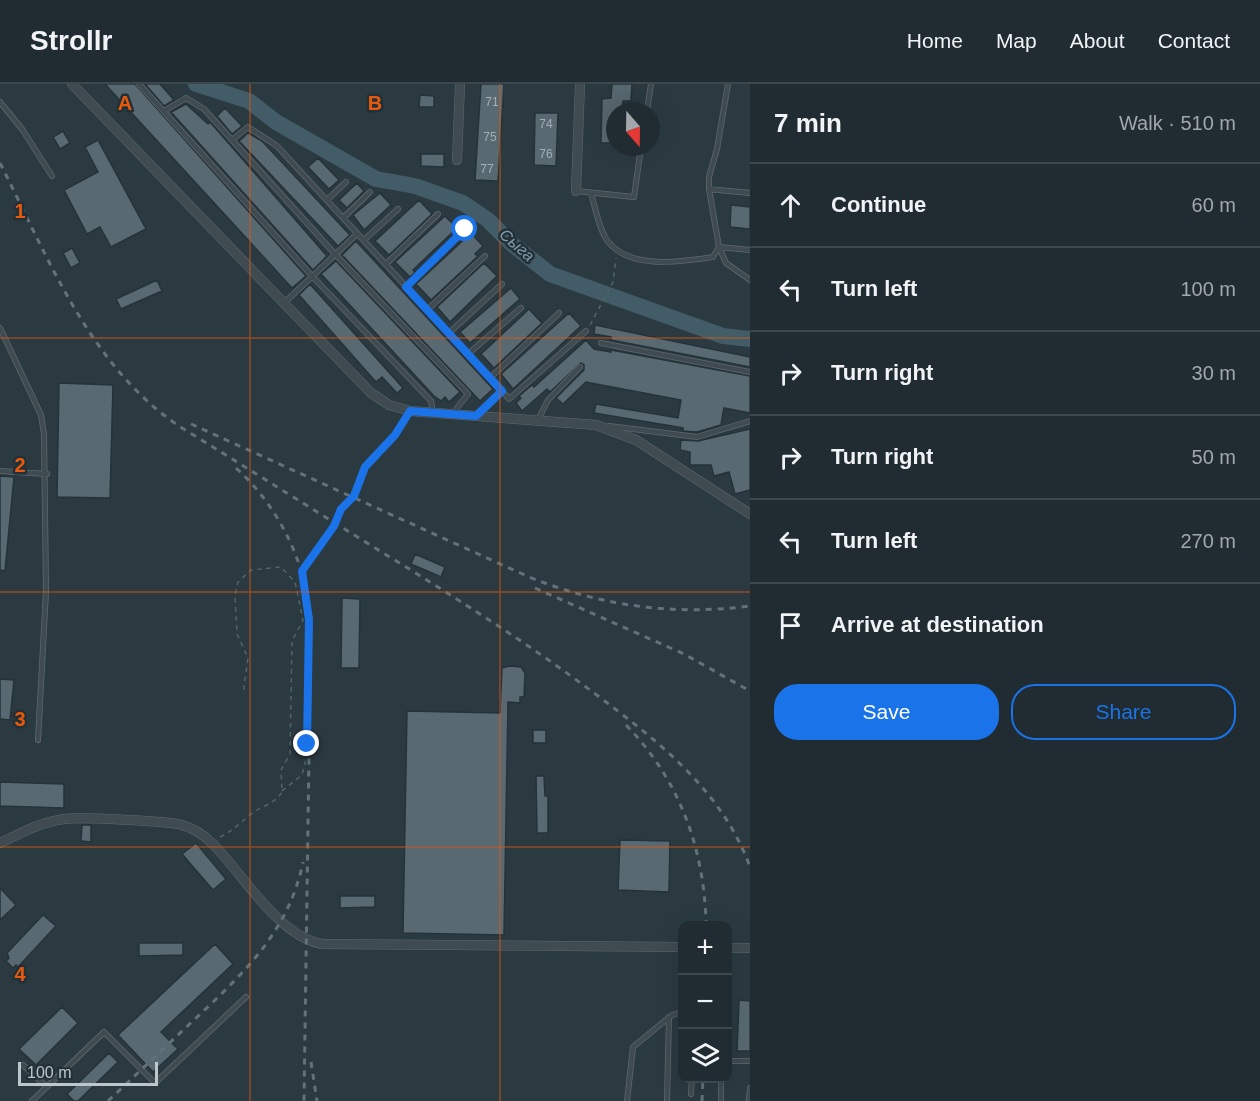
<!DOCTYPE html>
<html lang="en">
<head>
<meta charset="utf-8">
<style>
  body { margin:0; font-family:Helvetica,sans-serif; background:#283439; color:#f1f3f6 }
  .controls { position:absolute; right:18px; bottom:18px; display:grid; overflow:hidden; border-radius:12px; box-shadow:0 6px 24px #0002 }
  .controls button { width:54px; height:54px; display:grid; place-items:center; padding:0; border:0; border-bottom:2px solid #3d484d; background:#202c31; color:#f1f3f6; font:30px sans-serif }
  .compass { position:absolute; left:606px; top:18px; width:54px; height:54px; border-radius:50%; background:#202c31; box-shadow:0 6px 24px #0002; rotate:160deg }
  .scale { position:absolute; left:18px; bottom:15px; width:140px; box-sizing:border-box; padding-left:6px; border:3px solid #bcc6cb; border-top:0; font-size:16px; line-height:21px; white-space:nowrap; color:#bcc6cb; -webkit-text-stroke:4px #233037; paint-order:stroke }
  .stop { position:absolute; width:18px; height:18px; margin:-14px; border:4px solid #1a73e8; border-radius:50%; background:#fff }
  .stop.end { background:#1a73e8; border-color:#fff; box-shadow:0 2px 6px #0008 }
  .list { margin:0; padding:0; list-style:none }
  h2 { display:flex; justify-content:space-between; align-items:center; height:78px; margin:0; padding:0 24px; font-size:26px }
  h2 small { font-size:20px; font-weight:400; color:#a2a7ab }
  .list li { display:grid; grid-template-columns:39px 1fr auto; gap:18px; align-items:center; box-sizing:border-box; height:84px; padding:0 24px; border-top:2px solid #3d484d }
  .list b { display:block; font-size:22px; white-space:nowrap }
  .list em { font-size:20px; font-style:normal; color:#a2a7ab }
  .actions { display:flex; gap:12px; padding:18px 24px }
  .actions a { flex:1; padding:14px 0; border:2px solid #1a73e8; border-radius:24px; text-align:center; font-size:21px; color:#1a73e8 }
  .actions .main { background:#1a73e8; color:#fff }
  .icon { flex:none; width:33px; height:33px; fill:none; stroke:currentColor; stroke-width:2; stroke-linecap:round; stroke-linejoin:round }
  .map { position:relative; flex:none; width:750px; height:1017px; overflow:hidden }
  header { display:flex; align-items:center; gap:36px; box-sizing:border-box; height:84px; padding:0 30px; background:#202c31; border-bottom:2px solid #3d484d }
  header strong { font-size:28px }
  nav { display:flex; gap:33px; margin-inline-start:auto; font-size:21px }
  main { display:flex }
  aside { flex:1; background:#202c31 }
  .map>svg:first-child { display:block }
</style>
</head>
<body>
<header>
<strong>Strollr</strong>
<nav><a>Home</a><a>Map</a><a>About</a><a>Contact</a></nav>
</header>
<main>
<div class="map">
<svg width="750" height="1017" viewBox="0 0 750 1017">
  <rect width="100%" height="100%" fill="#2b3a41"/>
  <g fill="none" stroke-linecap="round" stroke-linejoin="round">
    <path stroke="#425c68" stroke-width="16" d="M 196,0 L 249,17 L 276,38 L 376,95 L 415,102 L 463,119 L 488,136 L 512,160 L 550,190 L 723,252 L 750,255"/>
  </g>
  <path fill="#596971" stroke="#253239" stroke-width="1.5" d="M 105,0 L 135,0 L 306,192 L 292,204 Z
    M 145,0 L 160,0 L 174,16 L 164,22 Z
    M 481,0 L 504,0 L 498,97 L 475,96 Z
    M 612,0 L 632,0 L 631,17 L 623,17 L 622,27 L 615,27 L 615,59 L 601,59 L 602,15 L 611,14 Z
    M 420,11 L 434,12 L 434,23 L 419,23 Z
    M 186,20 L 208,40 L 210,38 L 327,172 L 313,186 L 171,28 Z
    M 225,24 L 242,42 L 232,50 L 217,32 Z
    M 535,29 L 558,29 L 556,82 L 534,81 Z
    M 63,47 L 70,59 L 60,65 L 53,53 Z
    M 248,49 L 262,57 L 350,151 L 338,162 L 239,57 Z
    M 98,56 L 146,145 L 111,163 L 100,143 L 87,150 L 64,106 L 98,88 L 85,63 Z
    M 421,70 L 444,70 L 444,83 L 421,82 Z
    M 318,74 L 339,96 L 329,105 L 308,83 Z
    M 357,99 L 364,107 L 347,124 L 339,116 Z
    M 380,109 L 391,121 L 364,146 L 353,131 Z
    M 419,116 L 432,130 L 389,171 L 375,157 Z
    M 731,121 L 750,123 L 750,145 L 730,143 Z
    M 445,132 L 457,144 L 413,186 L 415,188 L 410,193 L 395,178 Z
    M 471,149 L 483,162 L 475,170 L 478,172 L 431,216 L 416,200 Z
    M 356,157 L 493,305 L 480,317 L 342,171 Z
    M 72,164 L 80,179 L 71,184 L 63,169 Z
    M 336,177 L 460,308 L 449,318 L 445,313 L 441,317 L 434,312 L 321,190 Z
    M 484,179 L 497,192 L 450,238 L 437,223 Z
    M 157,196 L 162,207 L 121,225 L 116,215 Z
    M 310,200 L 403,304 L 397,309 L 382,293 L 376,298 L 299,211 Z
    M 511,204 L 520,215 L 470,259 L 460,248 Z
    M 529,225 L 542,239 L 494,284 L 481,270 Z
    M 569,229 L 581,242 L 513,305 L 501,290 Z
    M 595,241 L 750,273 L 750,283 L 611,256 L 611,253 L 594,250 Z
    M 586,256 L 594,265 L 611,268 L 611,266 L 750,292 L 750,329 L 724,324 L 721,341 L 697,348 L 683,347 L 683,344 L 594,329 L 596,320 L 678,334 L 681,316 L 586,298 L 563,320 L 556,314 L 584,286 L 584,281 L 581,279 L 550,308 L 547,305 L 522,327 L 516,319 L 521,314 L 519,312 L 532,301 L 534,303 Z
    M 59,299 L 113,301 L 110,414 L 57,413 Z
    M 750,345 L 750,406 L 735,410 L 729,388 L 714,392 L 711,381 L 690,381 L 690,368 L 680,366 L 681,356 L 698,357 Z
    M 0,392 L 14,393 L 5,487 L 0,486 Z
    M 415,470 L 445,483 L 441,493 L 411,480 Z
    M 342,514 L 360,515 L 359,584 L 341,584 Z
    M 510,582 L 521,583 L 525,589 L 524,613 L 520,613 L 520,619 L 508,618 L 504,851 L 403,849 L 407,627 L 500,629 L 502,584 Z
    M 0,595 L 14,596 L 10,636 L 0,635 Z
    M 533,646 L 546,646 L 546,659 L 533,659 Z
    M 536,692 L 544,692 L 545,712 L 548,712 L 548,749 L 537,749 Z
    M 0,698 L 64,700 L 64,724 L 0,722 Z
    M 82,741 L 91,741 L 91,758 L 81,757 Z
    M 620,756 L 670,757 L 669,808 L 618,806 Z
    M 196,759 L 226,795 L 213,806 L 182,770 Z
    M 0,804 L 16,821 L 0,836 Z
    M 340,812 L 375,812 L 375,823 L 340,824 Z
    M 43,831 L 56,842 L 18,883 L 16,881 L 13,884 L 6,877 L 9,874 L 7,869 Z
    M 139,859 L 183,859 L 183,871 L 139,872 Z
    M 215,860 L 233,880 L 161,948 L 178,965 L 153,988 L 118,951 Z
    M 739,916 L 750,917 L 750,967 L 737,967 Z
    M 62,923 L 78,939 L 36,981 L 19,965 Z
    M 109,969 L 118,978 L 78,1017 L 74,1017 L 67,1010 Z"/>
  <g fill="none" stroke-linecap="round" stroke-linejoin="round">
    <g stroke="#5d696f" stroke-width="6">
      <path id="service" d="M 139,0 L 312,192 L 431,317 L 433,328
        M 728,0 L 717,65 L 709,93 L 709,105 L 719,163 L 726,179 L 750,196
        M 0,18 L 22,45 L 52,92
        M 164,27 L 186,14 L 204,25 L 335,170 L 468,310 L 453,329
        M 647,27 L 651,0
        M 232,56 L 248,43 L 277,62 L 502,307
        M 709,105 L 750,109
        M 576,107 L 634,113 L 641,63
        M 591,109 C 595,123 598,140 605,153 C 625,187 681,178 713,173 L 719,163 L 750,166
        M 327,116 L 346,98
        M 343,134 L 370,108
        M 364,156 L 398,125
        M 386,180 L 438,130
        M 406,203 L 465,145
        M 283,220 L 357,150
        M 427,226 L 485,172
        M 0,244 L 41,331 L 44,350 L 46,507 L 38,656
        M 449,249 L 502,200
        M 601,259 L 750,288
        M 468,270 L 521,224
        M 490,294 L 559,229
        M 476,331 L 502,307 L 509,315 L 586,247
        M 538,336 L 548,316 L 580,283
        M 609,342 L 697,353 L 750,337
        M 0,387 L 47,390
        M 728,977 L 750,977
        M 23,981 L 47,1003
        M 691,1010 L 692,994
        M 32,1017 L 104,948 L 155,999 L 246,913
        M 627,1017 L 633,963 L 672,931 L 682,928
        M 667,1017 L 669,933
        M 721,1017 L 721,994
        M 749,1017 L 750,1004"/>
    </g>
    <g stroke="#5d696f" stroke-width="10">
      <path id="minor" d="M 72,0 L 371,309 L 389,321 L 410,327 L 596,341 L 636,356 L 750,430
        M 457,76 L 460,0
        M 576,107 L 580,0
        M 0,759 C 21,749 41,738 64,735 C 78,733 170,737 182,741 C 193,744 205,752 213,760 C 243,790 278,852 322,860 L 682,863
        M 728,864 L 750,864"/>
    </g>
    <path stroke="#526563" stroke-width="1.5" stroke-dasharray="4.5 4.5" stroke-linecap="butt" d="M 590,241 L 613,198 L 616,174
      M 282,707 L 302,691 L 306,675 L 309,536 L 302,487 L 334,442 L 341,425 L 356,409 L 358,395 L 365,383 L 395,351 L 406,336
      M 220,753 C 233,747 240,739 251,730 C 261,722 275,720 282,708 L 281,686 L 290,670 L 292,557 L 303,536 L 295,498 L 281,483 L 251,486 L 238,498 L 235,511 L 237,550 L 248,574 L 243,610"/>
    <use href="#service" stroke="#3f4b51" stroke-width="4.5"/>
    <use href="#minor" stroke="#3f4b51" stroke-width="9"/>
    <path stroke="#63727a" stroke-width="3" stroke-dasharray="6 6" stroke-linecap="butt" d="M 0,79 C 48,173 90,284 182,344 C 257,390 331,437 406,483 C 473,525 539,567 602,615 C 663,661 723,709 750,783
      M 191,340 L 529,493 C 601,522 674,532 750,522
      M 236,384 C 279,423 305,477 311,534 L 304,1017
      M 535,504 L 684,570 L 750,607
      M 626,641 C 679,695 705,765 706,842
      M 311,978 L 317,1017
      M 108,1017 C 137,990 166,962 195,935 C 244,889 289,847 303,778
      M 702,1017 L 703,994"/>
  </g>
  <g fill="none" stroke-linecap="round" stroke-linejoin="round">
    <path stroke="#1a73e8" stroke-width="8" d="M 307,660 L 309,536 L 302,487 L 334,442 L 341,425 L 354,412 L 365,383 L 395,351 L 410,327 L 476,332 L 502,307 L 406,203 L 465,145"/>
  </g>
  <path fill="none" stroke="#e8590c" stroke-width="1.5" stroke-opacity="0.55" d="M 250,0 L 250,1017M 500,0 L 500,1017M 0,254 L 750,254M 0,508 L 750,508M 0,763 L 750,763"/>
  <g text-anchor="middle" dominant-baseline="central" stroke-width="5" stroke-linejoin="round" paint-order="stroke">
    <g font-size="12" fill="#a3afb4">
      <text x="492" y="18">71</text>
      <text x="546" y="40">74</text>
      <text x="490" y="53">75</text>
      <text x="546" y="70">76</text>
      <text x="487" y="85">77</text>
    </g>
    <g font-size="16" font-style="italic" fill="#809caa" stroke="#233037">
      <text transform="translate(517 161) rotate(41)">Сыга</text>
    </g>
  </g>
  <g font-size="20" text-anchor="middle" font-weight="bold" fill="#e8590c" stroke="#233037" stroke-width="5" stroke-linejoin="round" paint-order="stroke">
    <text x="125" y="26">A</text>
    <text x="375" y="26">B</text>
    <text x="20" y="134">1</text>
    <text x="20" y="388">2</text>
    <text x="20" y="642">3</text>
    <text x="20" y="897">4</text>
  </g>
</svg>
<div class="controls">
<button>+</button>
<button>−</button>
<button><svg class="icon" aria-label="layers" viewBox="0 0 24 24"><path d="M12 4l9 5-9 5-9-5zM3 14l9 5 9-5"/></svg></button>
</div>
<svg class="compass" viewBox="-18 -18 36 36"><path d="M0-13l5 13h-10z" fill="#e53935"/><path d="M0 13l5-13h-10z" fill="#a2a7ab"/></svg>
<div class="scale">100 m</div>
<div class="stop" style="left:465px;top:145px"></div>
<div class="stop end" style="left:307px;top:660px"></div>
</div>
<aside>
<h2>7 min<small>Walk · 510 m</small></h2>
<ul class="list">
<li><svg class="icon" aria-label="ahead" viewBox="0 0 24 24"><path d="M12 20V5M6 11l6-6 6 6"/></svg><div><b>Continue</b></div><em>60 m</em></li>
<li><svg class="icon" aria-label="left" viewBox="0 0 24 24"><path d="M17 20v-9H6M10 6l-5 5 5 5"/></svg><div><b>Turn left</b></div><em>100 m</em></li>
<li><svg class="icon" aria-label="right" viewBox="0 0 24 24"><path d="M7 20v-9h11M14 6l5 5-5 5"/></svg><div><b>Turn right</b></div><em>30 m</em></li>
<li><svg class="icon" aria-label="right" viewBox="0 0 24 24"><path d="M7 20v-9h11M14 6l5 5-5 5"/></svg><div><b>Turn right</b></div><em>50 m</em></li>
<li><svg class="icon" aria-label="left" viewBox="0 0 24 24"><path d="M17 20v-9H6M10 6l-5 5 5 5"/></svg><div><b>Turn left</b></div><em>270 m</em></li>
<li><svg class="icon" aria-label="arrive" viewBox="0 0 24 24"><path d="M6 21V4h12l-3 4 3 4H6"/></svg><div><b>Arrive at destination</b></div></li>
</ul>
<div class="actions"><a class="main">Save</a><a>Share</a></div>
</aside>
</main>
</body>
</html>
